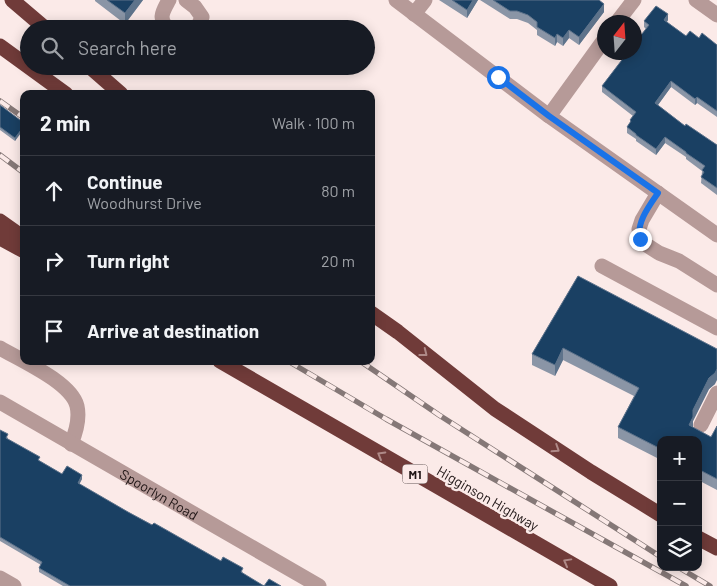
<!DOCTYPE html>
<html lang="en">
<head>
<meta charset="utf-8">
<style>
  body { margin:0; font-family:Barlow,sans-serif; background:#20242c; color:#f1f3f6 }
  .controls { position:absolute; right:15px; bottom:15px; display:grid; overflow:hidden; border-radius:10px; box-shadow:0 2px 12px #0003 }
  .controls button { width:45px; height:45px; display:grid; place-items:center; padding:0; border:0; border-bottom:1px solid #363941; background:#171b24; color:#f1f3f6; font:25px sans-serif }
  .compass { position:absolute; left:597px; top:15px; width:45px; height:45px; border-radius:50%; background:#171b24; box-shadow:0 2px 12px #0003; rotate:17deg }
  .stop { position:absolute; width:15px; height:15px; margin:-11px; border:4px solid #1a73e8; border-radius:50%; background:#fff }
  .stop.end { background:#1a73e8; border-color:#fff; box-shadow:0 1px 5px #0008 }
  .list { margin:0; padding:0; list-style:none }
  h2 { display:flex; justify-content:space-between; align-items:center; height:65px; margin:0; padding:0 20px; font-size:21px }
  h2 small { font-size:16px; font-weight:400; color:#9ea1a6 }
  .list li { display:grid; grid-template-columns:32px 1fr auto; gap:15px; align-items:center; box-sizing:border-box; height:70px; padding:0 20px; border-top:1px solid #363941 }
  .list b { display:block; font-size:19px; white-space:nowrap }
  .list p { margin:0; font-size:16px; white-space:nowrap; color:#9ea1a6 }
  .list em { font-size:16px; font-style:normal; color:#9ea1a6 }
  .icon { flex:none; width:28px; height:28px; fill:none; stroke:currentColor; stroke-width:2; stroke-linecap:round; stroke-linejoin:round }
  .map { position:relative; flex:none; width:717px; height:586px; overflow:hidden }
  .search { position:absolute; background:#171b24; box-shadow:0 2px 12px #0003; left:20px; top:20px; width:355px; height:55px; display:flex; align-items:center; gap:12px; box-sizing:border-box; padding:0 18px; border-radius:28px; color:#9ea1a6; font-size:19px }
  .panel { position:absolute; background:#171b24; box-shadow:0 2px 12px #0003; left:20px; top:90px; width:355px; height:275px; border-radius:10px }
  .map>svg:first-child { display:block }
</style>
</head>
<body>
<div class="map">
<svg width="717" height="586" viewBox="0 0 717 586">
  <rect width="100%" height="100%" fill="#fbeae8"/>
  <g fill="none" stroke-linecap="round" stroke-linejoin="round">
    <g stroke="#b69a98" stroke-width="15">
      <path d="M 186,0 L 195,7 L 202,17 L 197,29"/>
      <path d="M 396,0 L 549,116 L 717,235"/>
      <path d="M 696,0 L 717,15"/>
      <path d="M 414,14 L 425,0"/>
      <path d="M 617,22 L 634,0"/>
      <path d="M 169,29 C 157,19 163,11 169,0"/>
      <path d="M 549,116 L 604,40"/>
      <path d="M 658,193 L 642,220 L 639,229 L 640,239 L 645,244 L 659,253 L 679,261 L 717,285"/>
      <path d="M 602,266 L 717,328"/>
      <path d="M 0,348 C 20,360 71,382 77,406 C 80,419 76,432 71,444"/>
      <path id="s1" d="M 0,402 L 319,586"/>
      <path d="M 701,425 L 717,393"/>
      <path d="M 0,578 L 14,586"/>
    </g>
    <path stroke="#703b39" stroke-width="15" d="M 12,0 L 46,29
      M 0,46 L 66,94
      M 89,66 L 121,94
      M 0,221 L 24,238
      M 0,238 L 24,251
      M 371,313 L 398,332 L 495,409 L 591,472 L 661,515
      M 220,361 L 610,586
      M 698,538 L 717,548"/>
    <g stroke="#857877" stroke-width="5.5">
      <path id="rail" d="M 0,101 L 24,118
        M 0,155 L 24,173
        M 288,361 L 386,419 L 686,586
        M 360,361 L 439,415 L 661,557
        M 678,567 L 710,586"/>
    </g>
    <use href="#rail" stroke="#fbeae8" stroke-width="4" stroke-dasharray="11" stroke-linecap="butt"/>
  </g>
  <path fill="#8a95a6" d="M 95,0 L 143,0 L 125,24 L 95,1 Z
    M 439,0 L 478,0 L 467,18 Z
    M 480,0 L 599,0 L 604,12 L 579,45 L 569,38 L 563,46 L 557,42 L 555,46 L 537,35 L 537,30 L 528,23 L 517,19 L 510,19 Z
    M 668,20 L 667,22 L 686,36 L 699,38 L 717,45 L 717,117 L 697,103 L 695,105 L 671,87 L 658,105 L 685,126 L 717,145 L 717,195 L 701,183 L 702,171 L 686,159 L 686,157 L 665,143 L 656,155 L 636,141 L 636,139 L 627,133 L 627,127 L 630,123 L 630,120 L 633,116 L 602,92 L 602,86 L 646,29 L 644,27 L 644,21 Z
    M 0,105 L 24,123 L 15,141 L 0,130 Z
    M 578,276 L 715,384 L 709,389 L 693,421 L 693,427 L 711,437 L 717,426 L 717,490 L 698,480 L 698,440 L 661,440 L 661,460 L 618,438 L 618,427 L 634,396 L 563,360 L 555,376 L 532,365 L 532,354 Z
    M 0,430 L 8,438 L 8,439 L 40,461 L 62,474 L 82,479 L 79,484 L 128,512 L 221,561 L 243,572 L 242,573 L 264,586 L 281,586 L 63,586 L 39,572 L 39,568 L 41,565 L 0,541 Z"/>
  <path fill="#5e738b" d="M 135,0 L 143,0 L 125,24 L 125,13 Z
    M 473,0 L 478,0 L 467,18 L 467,10 Z
    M 604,4 L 604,12 L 579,45 L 579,37 Z
    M 668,14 L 668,20 L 664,26 L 664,20 Z
    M 569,30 L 569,38 L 563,46 L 563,38 Z
    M 557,34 L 557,42 L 555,46 L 555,38 Z
    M 671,81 L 671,87 L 655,109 L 655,103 Z
    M 697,97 L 697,103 L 695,105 L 695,99 Z
    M 24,126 L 24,129 L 15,141 L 15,138 Z
    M 665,137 L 665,143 L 656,155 L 656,149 Z
    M 563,348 L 563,360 L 555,376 L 555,365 Z
    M 717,369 L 717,380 L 715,384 L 709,389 L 693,421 L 693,429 L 689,425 L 693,410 L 709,378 Z
    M 82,475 L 82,479 L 78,487 L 78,483 Z"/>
  <path fill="#1a4063" stroke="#5e738b" d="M 107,0 L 135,0 L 125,13 Z
    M 452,0 L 473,0 L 467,10 Z
    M 493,0 L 599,0 L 604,4 L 579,37 L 569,30 L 563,38 L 557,34 L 555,38 L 537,27 L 537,22 L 528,15 L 517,11 L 510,11 Z
    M 656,6 L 668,14 L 664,20 L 686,36 L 690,31 L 699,38 L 702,33 L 717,45 L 717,111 L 697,97 L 695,99 L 671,81 L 655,103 L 685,126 L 686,124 L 717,145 L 717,188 L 701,177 L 704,172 L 702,170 L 705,166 L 686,153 L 686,152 L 665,137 L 656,149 L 636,135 L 636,134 L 627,127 L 631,121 L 630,120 L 636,112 L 602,86 L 628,52 L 634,52 L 634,44 L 649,25 L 644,21 Z
    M 0,105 L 24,123 L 24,126 L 15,138 L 0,127 Z
    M 578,276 L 717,349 L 717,369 L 715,373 L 709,378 L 693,410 L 693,417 L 689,425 L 711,437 L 717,426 L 717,479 L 698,469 L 698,440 L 661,440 L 661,449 L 618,427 L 639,388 L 563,348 L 555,365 L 532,354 Z
    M 0,430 L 8,434 L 6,438 L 40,457 L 38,460 L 62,474 L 67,466 L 82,475 L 78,483 L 128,512 L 152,525 L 154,523 L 221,561 L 223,557 L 243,568 L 241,572 L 264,586 L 269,579 L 281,586 L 70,586 L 39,568 L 42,562 L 0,537 Z"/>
  <defs><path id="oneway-chevron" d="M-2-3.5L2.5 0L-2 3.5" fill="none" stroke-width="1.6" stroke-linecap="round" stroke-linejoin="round" transform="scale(1.25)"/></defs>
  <g stroke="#af8a88">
    <use href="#oneway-chevron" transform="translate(424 353) rotate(38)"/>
    <use href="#oneway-chevron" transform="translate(556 449) rotate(33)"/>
    <use href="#oneway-chevron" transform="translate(381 455) rotate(-150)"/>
    <use href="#oneway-chevron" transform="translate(567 562) rotate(-151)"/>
  </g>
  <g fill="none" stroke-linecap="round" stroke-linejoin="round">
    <path stroke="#1a73e8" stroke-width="6" d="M 498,77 L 549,116 L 658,193 C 649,206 636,223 640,239"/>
  </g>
  <g text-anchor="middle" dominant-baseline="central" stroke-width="5" stroke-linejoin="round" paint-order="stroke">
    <rect fill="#fbeae8" stroke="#615554" stroke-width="1" x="402.5" y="464.5" width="25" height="19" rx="4"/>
    <g font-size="12" font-weight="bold" fill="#1f1515">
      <text x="415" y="474">M1</text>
    </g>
    <g font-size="14" fill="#1f1515" stroke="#fbeae8">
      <text stroke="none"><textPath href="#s1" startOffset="184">Spoorlyn Road</textPath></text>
      <text transform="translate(488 498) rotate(30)">Higginson Highway</text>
    </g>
  </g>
</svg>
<div class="controls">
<button>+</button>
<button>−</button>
<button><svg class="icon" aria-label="layers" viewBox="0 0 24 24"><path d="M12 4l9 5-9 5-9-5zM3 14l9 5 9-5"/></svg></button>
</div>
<svg class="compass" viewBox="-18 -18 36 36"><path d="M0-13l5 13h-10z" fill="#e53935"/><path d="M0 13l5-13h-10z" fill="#9ea1a6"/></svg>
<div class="stop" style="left:498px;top:77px"></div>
<div class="stop end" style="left:640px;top:239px"></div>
<div class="search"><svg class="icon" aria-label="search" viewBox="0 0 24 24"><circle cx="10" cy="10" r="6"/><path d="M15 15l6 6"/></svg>Search here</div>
<section class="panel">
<h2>2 min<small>Walk · 100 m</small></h2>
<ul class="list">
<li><svg class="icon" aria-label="ahead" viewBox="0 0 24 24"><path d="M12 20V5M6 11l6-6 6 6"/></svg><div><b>Continue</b><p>Woodhurst Drive</p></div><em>80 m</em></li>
<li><svg class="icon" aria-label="right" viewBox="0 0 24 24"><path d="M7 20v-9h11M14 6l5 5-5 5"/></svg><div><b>Turn right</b></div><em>20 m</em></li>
<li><svg class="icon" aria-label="arrive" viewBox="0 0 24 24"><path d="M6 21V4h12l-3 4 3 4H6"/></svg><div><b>Arrive at destination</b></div></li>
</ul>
</section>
</div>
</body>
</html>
